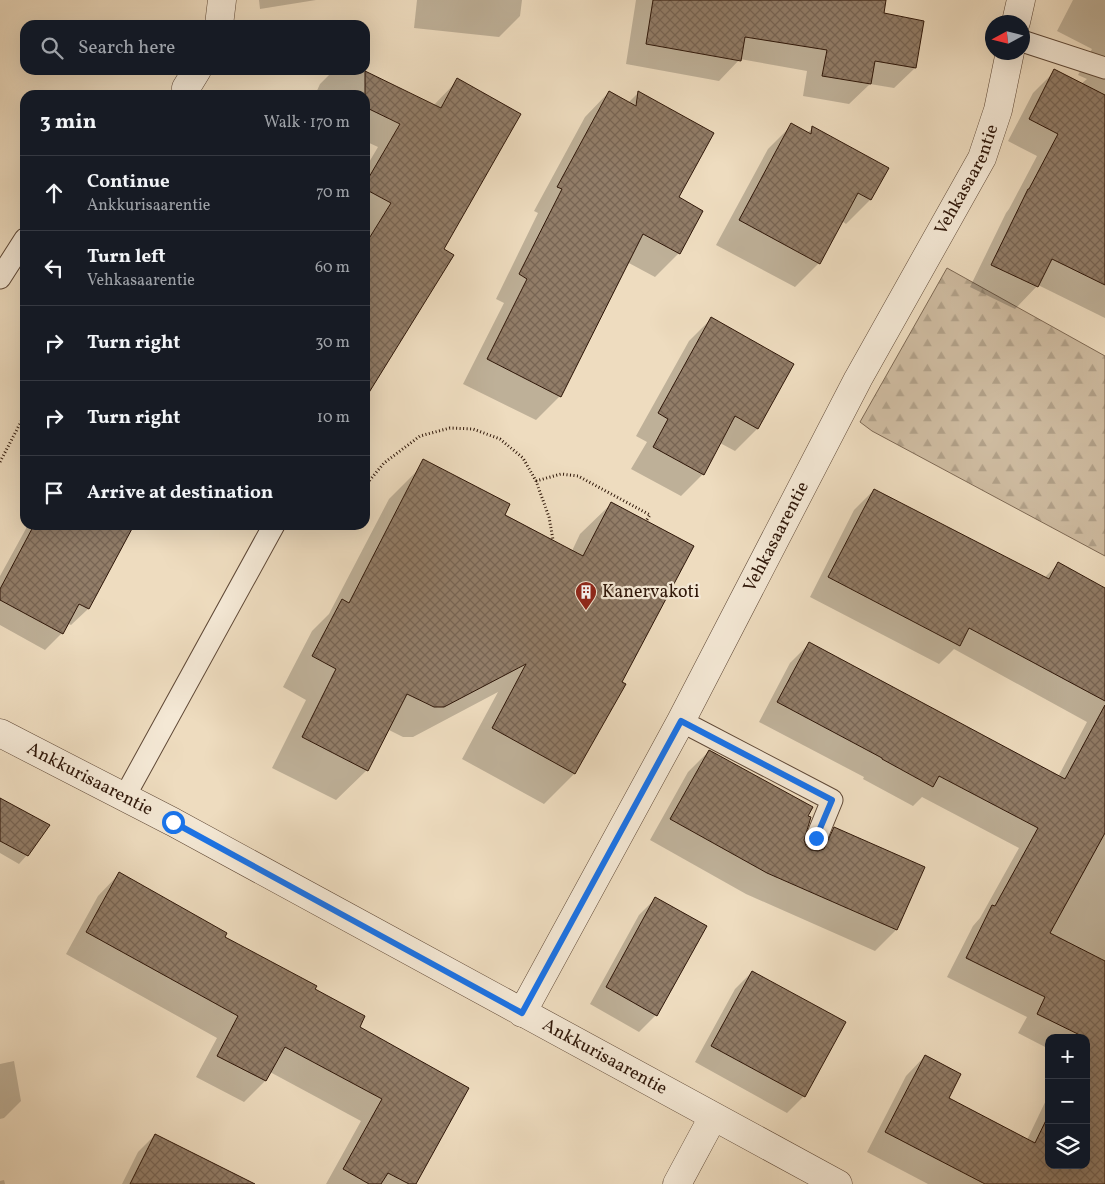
<!DOCTYPE html>
<html lang="en">
<head>
<meta charset="utf-8">
<style>
  body { margin:0; font-family:Vollkorn,serif; background:#20242c; color:#f1f3f6 }
  .controls { position:absolute; right:15px; bottom:15px; display:grid; overflow:hidden; border-radius:10px; box-shadow:0 5px 20px #0002 }
  .controls button { width:45px; height:45px; display:grid; place-items:center; padding:0; border:0; border-bottom:1px solid #363941; background:#171b24; color:#f1f3f6; font:25px sans-serif }
  .compass { position:absolute; left:985px; top:15px; width:45px; height:45px; border-radius:50%; background:#171b24; box-shadow:0 5px 20px #0002; rotate:263deg }
  .stop { position:absolute; width:15px; height:15px; margin:-11px; border:4px solid #1a73e8; border-radius:50%; background:#fff }
  .stop.end { background:#1a73e8; border-color:#fff; box-shadow:0 1px 5px #0008 }
  .list { margin:0; padding:0; list-style:none }
  h2 { display:flex; justify-content:space-between; align-items:center; height:65px; margin:0; padding:0 20px; font-size:21px }
  h2 small { font-size:16px; font-weight:400; color:#9ea1a6 }
  .list li { display:grid; grid-template-columns:32px 1fr auto; gap:15px; align-items:center; box-sizing:border-box; height:75px; padding:0 20px; border-top:1px solid #363941 }
  .list b { display:block; font-size:19px; white-space:nowrap }
  .list p { margin:0; font-size:16px; white-space:nowrap; color:#9ea1a6 }
  .list em { font-size:16px; font-style:normal; color:#9ea1a6 }
  .icon { flex:none; width:28px; height:28px; fill:none; stroke:currentColor; stroke-width:2; stroke-linecap:round; stroke-linejoin:round }
  .map { position:relative; flex:none; width:1105px; height:1184px; overflow:hidden }
  .search { position:absolute; background:#171b24; box-shadow:0 5px 20px #0002; left:20px; top:20px; width:350px; height:55px; display:flex; align-items:center; gap:12px; box-sizing:border-box; padding:0 18px; border-radius:15px; color:#9ea1a6; font-size:19px }
  .panel { position:absolute; background:#171b24; box-shadow:0 5px 20px #0002; left:20px; top:90px; width:350px; height:440px; border-radius:15px }
  .map>svg:first-child { display:block }
</style>
</head>
<body>
<div class="map">
<svg width="1105" height="1184" viewBox="0 0 1105 1184">
  <defs>
    <pattern id="forest-firs" width="22" height="20" patternUnits="userSpaceOnUse" patternTransform="scale(1.25)"><rect width="22" height="20" fill="#cebba0"/><path d="M5 1l3.5 6h-7zM16 11l3.5 6h-7z" fill="#b1a088"/></pattern>
    <pattern id="building-cross-hatch" width="8" height="8" patternUnits="userSpaceOnUse" patternTransform="scale(1.25)"><rect width="8" height="8" fill="#927d68"/><path d="M0 0l8 8M0 8l8-8" fill="none" stroke="#786554"/></pattern>
  </defs>
  <rect width="100%" height="100%" fill="#eedcbf"/>
  <filter id="stains"><feTurbulence type="fractalNoise" baseFrequency=".004" numOctaves="4"/><feColorMatrix values="0 0 0 0 .2 0 0 0 0 .09 0 0 0 0 .02 0 0 0 .5 -.17"/></filter>
  <radialGradient id="worn" r=".72"><stop offset=".6" stop-color="#630" stop-opacity="0"/><stop offset="1" stop-color="#630" stop-opacity=".3"/></radialGradient>
  <path fill="url(#forest-firs)" stroke="#7e6954" d="M 947,268 L 1105,356 L 1105,556 L 872,431 L 860,422 Z"/>
  <path fill="#0003" d="M 259,0 L 316,0 L 260,9 Z
    M 417,0 L 522,0 L 520,16 L 499,37 L 414,28 Z
    M 636,0 L 884,0 L 882,14 L 915,68 L 894,88 L 870,84 L 849,104 L 803,96 L 807,71 L 740,59 L 719,81 L 626,64 Z
    M 1073,0 L 1105,0 L 1105,318 L 1038,285 L 1015,309 L 970,287 L 1006,213 L 1009,209 L 1037,156 L 1008,141 L 1033,93 L 1055,71 L 1081,84 L 1087,79 L 1078,75 L 1092,49 L 1057,31 Z
    M 334,70 L 361,70 L 433,106 L 458,80 L 443,249 L 365,393 L 365,233 L 369,226 L 365,224 L 365,169 L 378,147 L 365,141 L 365,95 L 315,95 L 320,84 Z
    M 609,92 L 628,103 L 638,93 L 677,198 L 679,253 L 655,277 L 627,262 L 560,396 L 536,420 L 463,384 L 504,303 L 496,299 L 538,213 L 534,211 L 585,117 Z
    M 792,125 L 807,133 L 813,128 L 887,168 L 870,200 L 846,224 L 842,221 L 819,263 L 795,287 L 716,245 L 768,149 Z
    M 711,319 L 793,364 L 757,429 L 735,451 L 720,443 L 703,474 L 681,496 L 631,469 L 647,442 L 636,436 L 689,341 Z
    M 420,468 L 572,551 L 580,534 L 611,504 L 620,683 L 624,685 L 574,774 L 544,804 L 462,759 L 498,692 L 413,737 L 403,737 L 387,729 L 367,770 L 336,800 L 272,768 L 306,700 L 283,687 L 312,631 L 329,614 L 389,499 Z
    M 874,490 L 1044,578 L 1058,564 L 1105,589 L 1105,1177 L 1101,1184 L 928,1184 L 867,1152 L 906,1076 L 925,1056 L 947,1099 L 1027,1140 L 1049,1094 L 1049,1165 L 1086,1165 L 1086,1038 L 1049,1038 L 1049,1049 L 1018,1033 L 1027,1017 L 947,977 L 973,926 L 980,918 L 1019,848 L 922,797 L 913,806 L 863,779 L 864,777 L 759,722 L 790,663 L 809,644 L 1058,777 L 1087,722 L 954,649 L 939,664 L 810,597 L 854,510 Z
    M 28,525 L 133,525 L 88,609 L 71,625 L 67,623 L 62,633 L 45,650 L 0,625 L 0,576 Z
    M 709,751 L 806,816 L 802,840 L 805,847 L 813,852 L 835,829 L 896,930 L 875,951 L 746,894 L 650,840 L 688,772 Z
    M 0,800 L 27,855 L 19,864 L 0,853 Z
    M 119,874 L 313,990 L 358,1027 L 414,1184 L 326,1184 L 361,1121 L 270,1072 L 265,1081 L 244,1102 L 196,1077 L 217,1038 L 66,954 L 98,896 Z
    M 655,899 L 656,1015 L 639,1032 L 590,1004 L 639,915 Z
    M 752,972 L 844,1023 L 804,1096 L 787,1113 L 695,1062 L 735,989 Z
    M 14,1061 L 21,1101 L 4,1118 L 0,1119 L 0,1064 Z
    M 155,1135 L 234,1184 L 122,1184 L 138,1152 Z
    M 4,1180 L 5,1184 L 0,1184 L 0,1181 Z"/>
  <path fill="url(#building-cross-hatch)" stroke="#2f1709" d="M 653,0 L 886,0 L 884,13 L 924,21 L 916,68 L 875,61 L 871,84 L 822,76 L 827,50 L 745,37 L 741,61 L 646,44 Z
    M 1054,69 L 1105,95 L 1105,285 L 1052,259 L 1038,287 L 991,265 L 1028,189 L 1029,189 L 1058,134 L 1029,119 Z
    M 365,71 L 441,108 L 457,78 L 521,114 L 444,249 L 454,255 L 365,399 L 365,245 L 391,203 L 365,189 L 365,184 L 400,124 L 365,107 Z
    M 609,91 L 636,106 L 638,91 L 714,133 L 679,197 L 703,211 L 680,254 L 643,234 L 561,397 L 487,359 L 527,279 L 519,274 L 562,189 L 557,187 Z
    M 791,123 L 811,134 L 812,126 L 889,168 L 871,200 L 858,193 L 820,264 L 739,220 Z
    M 711,317 L 794,364 L 758,429 L 735,416 L 704,475 L 653,447 L 668,419 L 658,413 Z
    M 423,459 L 510,504 L 505,515 L 583,556 L 611,502 L 694,546 L 622,682 L 626,684 L 575,774 L 492,728 L 526,664 L 444,707 L 434,707 L 407,694 L 368,771 L 302,737 L 336,669 L 312,656 L 342,599 L 349,603 Z
    M 874,489 L 1049,579 L 1058,562 L 1105,588 L 1105,701 L 969,628 L 960,646 L 828,577 Z
    M 34,525 L 134,525 L 89,609 L 79,604 L 63,634 L 0,600 L 0,589 Z
    M 809,642 L 1065,779 L 1105,705 L 1105,833 L 1050,933 L 1105,961 L 1105,1184 L 985,1184 L 885,1132 L 925,1055 L 961,1074 L 949,1098 L 1035,1143 L 1049,1114 L 1049,1165 L 1086,1165 L 1086,1038 L 1037,1014 L 1045,997 L 966,958 L 992,905 L 995,906 L 1038,828 L 939,776 L 933,787 L 882,759 L 882,758 L 777,702 Z
    M 709,750 L 813,807 L 808,816 L 811,817 L 804,840 L 806,846 L 811,850 L 818,851 L 824,849 L 834,827 L 925,867 L 897,930 L 767,873 L 670,819 Z
    M 0,798 L 50,825 L 28,856 L 0,841 Z
    M 119,872 L 227,933 L 225,937 L 317,986 L 315,989 L 365,1016 L 360,1027 L 469,1088 L 416,1184 L 409,1184 L 388,1173 L 381,1184 L 369,1184 L 343,1169 L 382,1099 L 285,1047 L 266,1081 L 217,1056 L 238,1016 L 86,932 Z
    M 655,897 L 707,926 L 657,1016 L 606,987 Z
    M 752,971 L 846,1022 L 805,1097 L 711,1046 Z
    M 155,1134 L 255,1184 L 130,1184 Z"/>
  <g fill="none" stroke-linecap="round" stroke-linejoin="round">
    <g stroke="#5f4836" stroke-width="23">
      <path id="service" d="M 1022,41 L 1105,68
        M 0,278 L 25,239
        M 681,721 L 832,800 L 816,839
        M 125,796 L 274,525"/>
    </g>
    <g stroke="#5f4836" stroke-width="29">
      <g id="minor">
        <path d="M 1016,22 L 1021,0"/>
        <path d="M 219,25 L 222,0"/>
        <path d="M 186,88 L 197,70"/>
        <path id="s1" d="M 0,733 L 173,822 L 838,1184"/>
        <path id="s2" d="M 522,1013 L 681,721 L 858,379 L 982,158 L 998,110 L 1010,52"/>
        <path d="M 677,1184 L 713,1117"/>
      </g>
    </g>
    <path stroke="#2f1709" stroke-width="3" stroke-dasharray="1 2.5" stroke-linecap="butt" d="M 0,462 L 25,414
      M 536,481 L 561,474 L 578,476 L 650,515 L 646,521
      M 365,486 L 384,463 L 420,436 L 450,428 L 473,429 L 500,439 L 523,458 L 536,481 L 549,517 L 553,540"/>
    <use href="#service" stroke="#f4e8d5" stroke-width="21"/>
    <use href="#minor" stroke="#f4e8d5" stroke-width="28"/>
  </g>
  <g fill="none" stroke-linecap="round" stroke-linejoin="round">
    <path stroke="#1a73e8" stroke-width="6" d="M 173,822 L 522,1013 L 681,721 L 832,800 L 816,838"/>
  </g>
  <defs>
    <g id="building-pin" transform="scale(1.125)"><path d="M0 17L-7.5 6A9.5 9.5 0 1 1 7.5 6Z" fill="#8f2418" stroke="#f4e8d5"/><path d="M-4-6H4V6H1V3H-1V6H-4ZM-2.5-4.3h1.7v1.8h-1.7ZM.8-4.3h1.7v1.8H.8ZM-2.5-1h1.7V.8h-1.7ZM.8-1h1.7V.8H.8Z" fill="#fff"/></g>
  </defs>
  <g fill-rule="evenodd">
    <use href="#building-pin" x="586" y="592"/>
  </g>
  <g text-anchor="middle" dominant-baseline="central" stroke-width="4.5" stroke-linejoin="round" paint-order="stroke">
    <g font-size="18" fill="#2f1709" stroke="#f4e8d5">
      <text stroke="none"><textPath href="#s2" startOffset="945">Vehkasaarentie</textPath></text>
      <text stroke="none"><textPath href="#s2" startOffset="540">Vehkasaarentie</textPath></text>
      <text stroke="none"><textPath href="#s1" startOffset="101">Ankkurisaarentie</textPath></text>
      <text stroke="none"><textPath href="#s1" startOffset="686">Ankkurisaarentie</textPath></text>
    </g>
    <g font-size="18" fill="#2f1709" stroke="#f4e8d5" text-anchor="start">
      <text x="602" y="592">Kanervakoti</text>
    </g>
  </g>
  <rect width="100%" height="100%" filter="url(#stains)"/>
  <rect width="100%" height="100%" fill="url(#worn)"/>
</svg>
<div class="controls">
<button>+</button>
<button>−</button>
<button><svg class="icon" aria-label="layers" viewBox="0 0 24 24"><path d="M12 4l9 5-9 5-9-5zM3 14l9 5 9-5"/></svg></button>
</div>
<svg class="compass" viewBox="-18 -18 36 36"><path d="M0-13l5 13h-10z" fill="#e53935"/><path d="M0 13l5-13h-10z" fill="#9ea1a6"/></svg>
<div class="stop" style="left:173px;top:822px"></div>
<div class="stop end" style="left:816px;top:838px"></div>
<div class="search"><svg class="icon" aria-label="search" viewBox="0 0 24 24"><circle cx="10" cy="10" r="6"/><path d="M15 15l6 6"/></svg>Search here</div>
<section class="panel">
<h2>3 min<small>Walk · 170 m</small></h2>
<ul class="list">
<li><svg class="icon" aria-label="ahead" viewBox="0 0 24 24"><path d="M12 20V5M6 11l6-6 6 6"/></svg><div><b>Continue</b><p>Ankkurisaarentie</p></div><em>70 m</em></li>
<li><svg class="icon" aria-label="left" viewBox="0 0 24 24"><path d="M17 20v-9H6M10 6l-5 5 5 5"/></svg><div><b>Turn left</b><p>Vehkasaarentie</p></div><em>60 m</em></li>
<li><svg class="icon" aria-label="right" viewBox="0 0 24 24"><path d="M7 20v-9h11M14 6l5 5-5 5"/></svg><div><b>Turn right</b></div><em>30 m</em></li>
<li><svg class="icon" aria-label="right" viewBox="0 0 24 24"><path d="M7 20v-9h11M14 6l5 5-5 5"/></svg><div><b>Turn right</b></div><em>10 m</em></li>
<li><svg class="icon" aria-label="arrive" viewBox="0 0 24 24"><path d="M6 21V4h12l-3 4 3 4H6"/></svg><div><b>Arrive at destination</b></div></li>
</ul>
</section>
</div>
</body>
</html>
